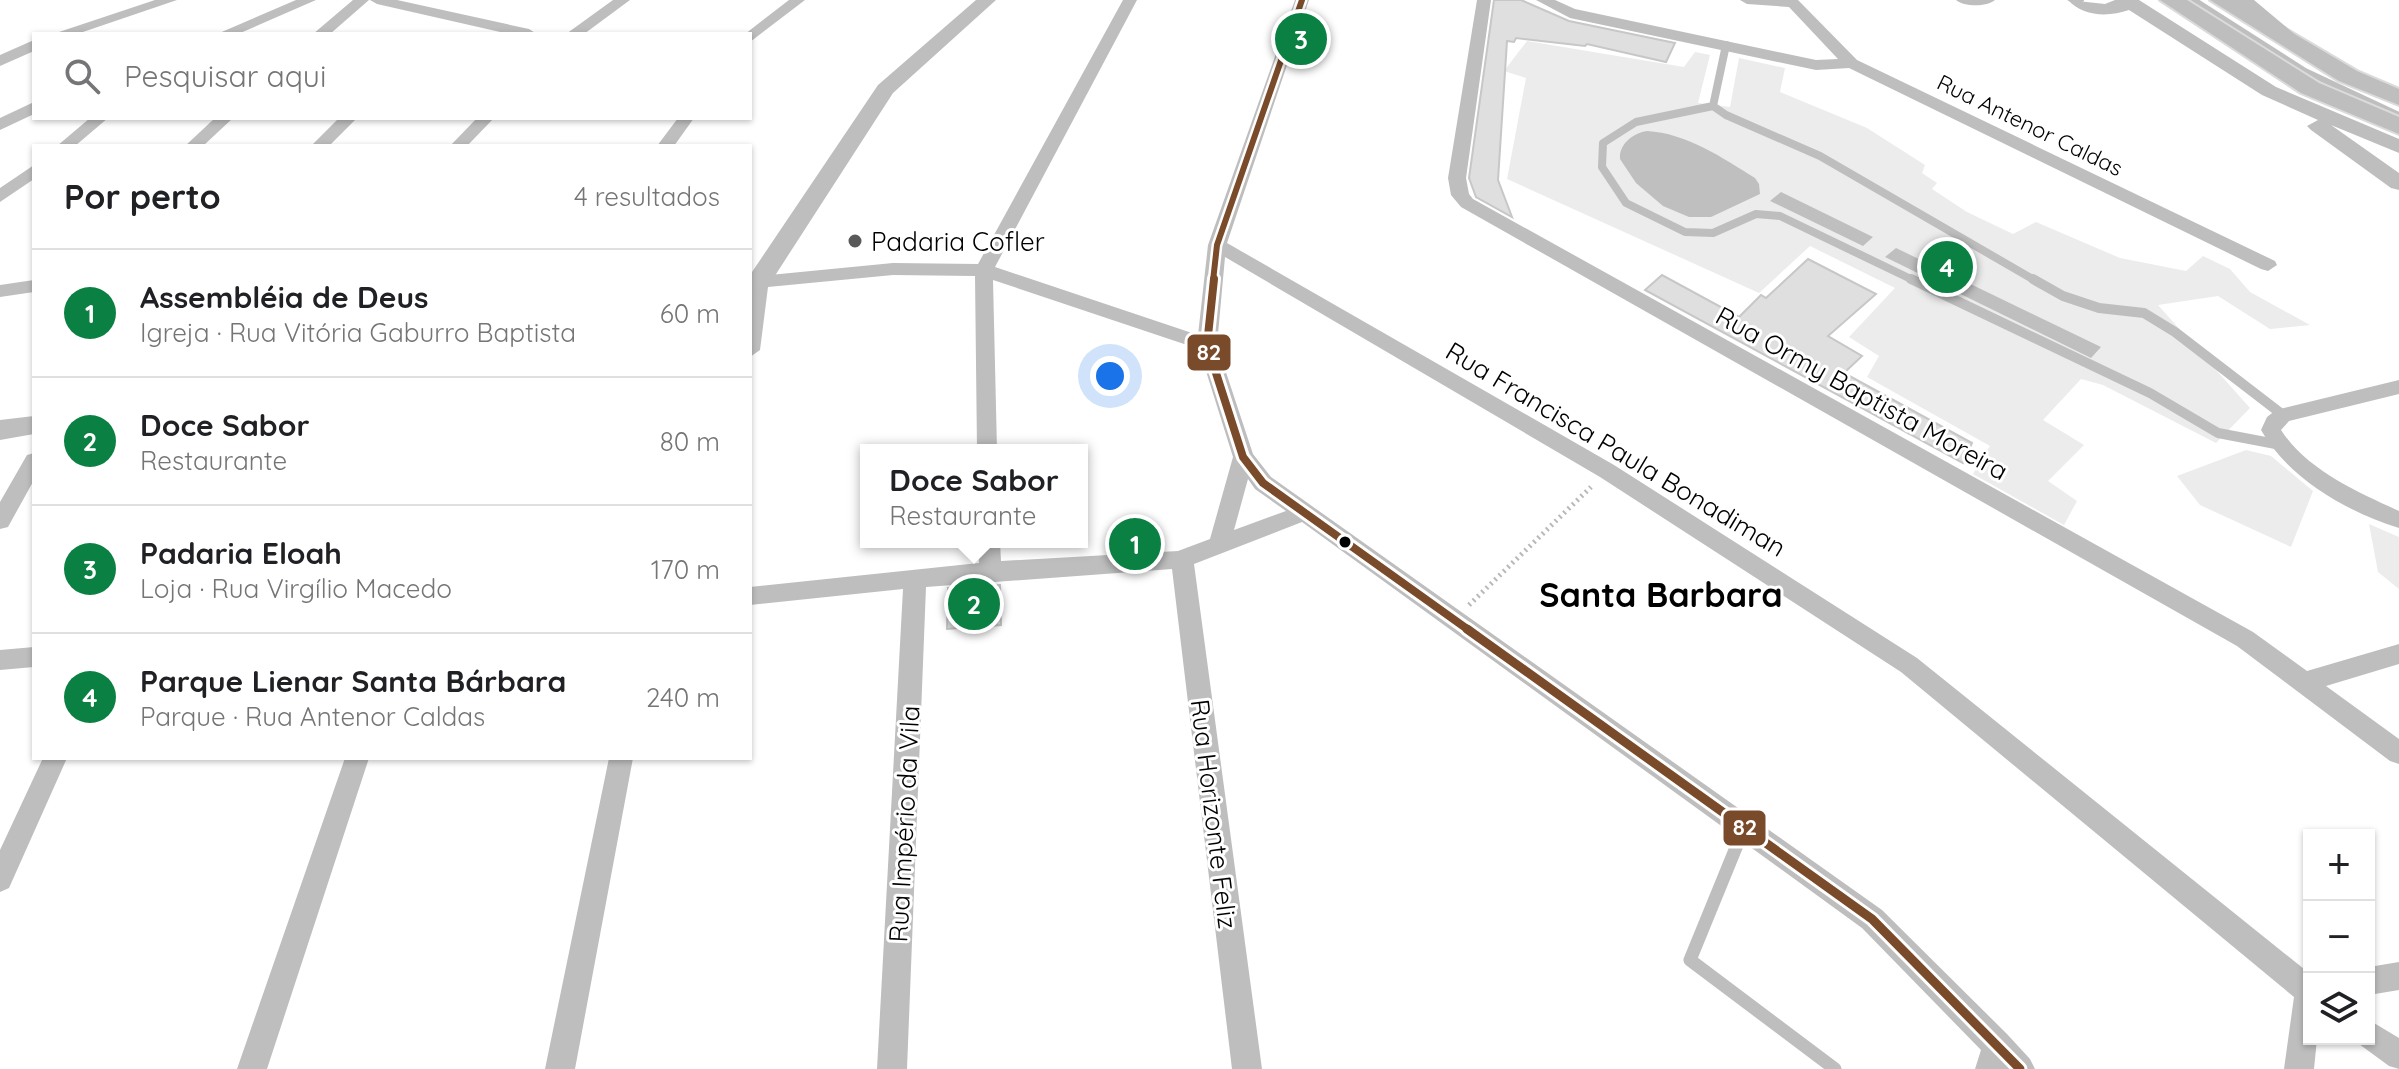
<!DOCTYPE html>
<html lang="pt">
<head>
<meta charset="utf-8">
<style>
  body { margin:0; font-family:Quicksand,sans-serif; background:#f2f2f2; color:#202124 }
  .controls { position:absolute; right:24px; bottom:24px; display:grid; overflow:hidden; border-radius:0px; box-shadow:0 2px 6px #0004 }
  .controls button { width:72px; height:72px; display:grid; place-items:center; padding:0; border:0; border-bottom:2px solid #e0e0e0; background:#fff; color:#202124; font:40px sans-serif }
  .you { position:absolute; left:1110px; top:376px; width:28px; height:28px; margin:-20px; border:6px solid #fff; border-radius:50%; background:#1a73e8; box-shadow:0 0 0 12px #1a73e833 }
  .badge { display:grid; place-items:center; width:52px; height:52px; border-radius:50%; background:#0b8043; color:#fff; font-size:26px; font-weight:700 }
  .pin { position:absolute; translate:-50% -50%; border:4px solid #fff; box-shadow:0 2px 8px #0006 }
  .popup { position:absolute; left:860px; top:444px; width:228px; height:104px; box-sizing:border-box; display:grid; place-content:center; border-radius:0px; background:#fff; filter:drop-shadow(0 2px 6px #0005); font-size:26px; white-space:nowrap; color:#757577 }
  .popup b { font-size:30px; color:#202124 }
  .popup::after { content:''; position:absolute; left:50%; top:100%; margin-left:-16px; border:16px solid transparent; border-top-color:#fff }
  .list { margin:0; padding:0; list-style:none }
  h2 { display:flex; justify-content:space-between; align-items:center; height:104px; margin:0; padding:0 32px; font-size:34px }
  h2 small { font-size:26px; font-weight:400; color:#757577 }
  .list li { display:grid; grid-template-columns:52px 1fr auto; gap:24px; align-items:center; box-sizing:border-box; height:128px; padding:0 32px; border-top:2px solid #e0e0e0 }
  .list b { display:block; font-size:30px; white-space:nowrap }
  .list p { margin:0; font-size:26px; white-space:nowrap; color:#757577 }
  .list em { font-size:26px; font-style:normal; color:#757577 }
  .icon { flex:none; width:44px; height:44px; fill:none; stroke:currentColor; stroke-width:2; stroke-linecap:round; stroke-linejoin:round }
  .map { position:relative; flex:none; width:2399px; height:1069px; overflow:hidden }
  .search { position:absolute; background:#fff; box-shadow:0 2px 6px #0004; left:32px; top:32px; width:720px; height:88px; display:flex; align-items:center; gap:20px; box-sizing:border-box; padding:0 28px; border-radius:0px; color:#757577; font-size:30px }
  .panel { position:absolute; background:#fff; box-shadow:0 2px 6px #0004; left:32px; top:144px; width:720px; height:616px; border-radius:0px }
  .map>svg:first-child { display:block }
</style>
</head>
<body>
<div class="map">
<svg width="2399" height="1069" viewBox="0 0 2399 1069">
  <rect width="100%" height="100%" fill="#fff"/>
  <path fill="#ececec" d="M 1527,41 L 1684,67 L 1695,52 L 1710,55 L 1698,103 L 1730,107 L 1739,58 L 1785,68 L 1780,92 L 1867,128 L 1925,165 L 1922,173 L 1937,183 L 1932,189 L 1967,212 L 2013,234 L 2036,222 L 2120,258 L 2186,271 L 2203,256 L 2230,269 L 2250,292 L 2310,325 L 2270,329 L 2218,296 L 2158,305 L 2250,408 L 2216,443 L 2103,385 L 2081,379 L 2043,420 L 2084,445 L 2048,481 L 2077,501 L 2064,525 L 1973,474 L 1990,446 L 1867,377 L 1879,356 L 1849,337 L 1895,288 L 1810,246 L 1759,293 L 1507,179 L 1526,78 L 1504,71 Z
    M 2246,450 L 2271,456 L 2313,491 L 2291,547 L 2200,505 L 2177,476 Z
    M 2369,524 L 2399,537 L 2399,589 L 2378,572 Z"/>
  <path fill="#bfbfbf" d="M 1647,131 C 1686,133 1723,158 1755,178 L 1759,184 L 1760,194 L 1711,217 L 1689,217 L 1663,206 L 1636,183 L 1620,159 C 1619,144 1633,133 1647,131 Z
    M 1781,192 L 1873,237 L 1863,246 L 1770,201 Z
    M 1896,248 L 2101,347 L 2091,358 L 1885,257 Z"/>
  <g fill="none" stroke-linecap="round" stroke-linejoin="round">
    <path stroke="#bfbfbf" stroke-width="6" d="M 2194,0 L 2305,71 L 2399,115"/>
  </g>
  <path fill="#dfdfdf" stroke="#c7c7c7" stroke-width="2" d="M 1494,0 L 1521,0 L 1569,21 L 1675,43 L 1666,62 L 1587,44 L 1585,46 L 1516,38 L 1514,42 L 1507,41 L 1498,180 L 1512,217 L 1476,197 L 1469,178 Z
    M 1808,259 L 1876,294 L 1828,336 L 1862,356 L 1844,373 L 1972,443 L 1963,463 L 1645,290 L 1662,275 L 1739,317 L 1761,295 L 1766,298 Z
    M 1000,585 L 1001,625 L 947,629 L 948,588 Z"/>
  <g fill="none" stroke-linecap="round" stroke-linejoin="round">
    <g stroke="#dbdbdb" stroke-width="4">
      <path id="primary" d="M 2160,0 L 2187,0 L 2319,83 L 2399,117 L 2399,134 L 2301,93 Z
        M 2210,0 L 2237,0 L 2357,71 L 2399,89 L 2399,105 L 2339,81 Z"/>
    </g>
    <path stroke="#b9b9b9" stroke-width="5" stroke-dasharray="2 4" stroke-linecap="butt" d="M 1469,605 L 1591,487"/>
    <path stroke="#bebebe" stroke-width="8" d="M 1726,45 L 1713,106 L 1726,115 L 1820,156 L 2036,281
      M 1713,106 L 1636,122 L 1603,143 L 1602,167 L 1626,203 L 1685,232 L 1713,233 L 1756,214 L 1780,216 L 1915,281"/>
    <path stroke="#bebebe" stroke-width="10" d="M 1911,279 L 2150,393 L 2218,433 L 2281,445
      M 2033,279 L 2063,296 L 2099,308 L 2144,313 L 2175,332 L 2283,415"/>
    <path stroke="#bebebe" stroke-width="13" d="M 1744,828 L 1690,960 L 1835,1069"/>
    <path fill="#bebebe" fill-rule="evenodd" d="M 155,0 L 177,0 L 77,34 L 53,34 Z
      M 296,0 L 316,0 L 238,34 L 217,34 Z
      M 353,0 L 369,0 L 330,34 L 313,34 Z
      M 370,0 L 397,0 L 529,29 L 537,34 L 509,34 L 377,4 Z
      M 613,0 L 630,0 L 584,34 L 566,34 Z
      M 789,0 L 805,0 L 750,42 L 750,34 L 745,34 Z
      M 1123,0 L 1137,0 L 995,267 L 1198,335 L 1208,245 L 1295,0 L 1309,0 L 1227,243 L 1614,465 L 1917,658 L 2309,973 L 2309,1039 L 2317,1039 L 2314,1069 L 2284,1069 L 2294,997 L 1901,672 L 1600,477 L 1225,257 L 1217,345 L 1253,454 L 1271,477 L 1882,910 L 2007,1034 L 2030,1059 L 2035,1069 L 1975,1069 L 1981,1050 L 1862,928 L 1302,522 L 1194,564 L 1262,1069 L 1232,1069 L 1172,569 L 926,587 L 907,1069 L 877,1069 L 903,589 L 750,605 L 750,587 L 979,563 L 978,542 L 1000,542 L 1001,561 L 1178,551 L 1210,539 L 1233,457 L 1199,349 L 993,280 L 997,450 L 977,450 L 975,276 L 893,275 L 768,287 L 760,350 L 750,357 L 750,282 L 759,276 L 893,263 L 978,264 ZM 1248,479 L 1255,489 L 1286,511 L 1234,530 Z
      M 1477,0 L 1491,0 L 1466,178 L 1469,194 L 1473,199 L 2253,632 L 2307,671 L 2399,644 L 2399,664 L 2326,686 L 2399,739 L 2399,764 L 2390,761 L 2237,646 L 1461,207 L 1451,195 L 1448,178 Z
      M 1536,0 L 1555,0 L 1575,9 L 1816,60 L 1838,59 L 1789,7 L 1747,4 L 1740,0 L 1798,0 L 1857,60 L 2275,261 L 2277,265 L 2268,271 L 2261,269 L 1849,68 L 1816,70 L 1570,18 Z
      M 1956,0 L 1995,0 C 1987,7 1964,7 1956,0 Z
      M 2067,0 L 2084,0 L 2084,1 L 2077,5 Z
      M 34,40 L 34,51 L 0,66 L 0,55 Z
      M 34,102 L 34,114 L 0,130 L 0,118 Z
      M 90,118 L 108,118 L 75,146 L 57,146 Z
      M 215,118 L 233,118 L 203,146 L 185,146 Z
      M 339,118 L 357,118 L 329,146 L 311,146 Z
      M 477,118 L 494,118 L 467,146 L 450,146 Z
      M 678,118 L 694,118 L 674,146 L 657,146 Z
      M 34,165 L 34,179 L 0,202 L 0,188 Z
      M 34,280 L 34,292 L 0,297 L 0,285 Z
      M 2399,380 L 2399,394 L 2289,421 L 2281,430 C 2307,470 2357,492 2399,511 L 2399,528 C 2347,512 2288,478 2261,430 L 2267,417 L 2276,410 Z
      M 34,453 L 34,480 L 8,527 L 0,529 L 0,502 L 27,455 Z
      M 34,647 L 34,667 L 0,670 L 0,650 Z
      M 43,758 L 67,758 L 9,888 L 0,892 L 0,850 Z
      M 345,758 L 369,758 L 267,1069 L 237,1069 Z
      M 609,758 L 633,758 L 575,1069 L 545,1069 Z
      M 2399,962 L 2399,990 L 2369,995 L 2369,967 Z
      M 2369,1020 L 2399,1038 L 2399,1069 L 2389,1066 L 2359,1044 L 2357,1039 L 2369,1039 Z"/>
    <path fill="#bebebe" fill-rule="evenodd" d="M 976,0 L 996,0 L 893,93 L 767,288 L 750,291 L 750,275 L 878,85 Z
      M 2068,0 L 2105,4 L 2115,0 L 2139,0 L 2276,87 L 2399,139 L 2399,153 L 2331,125 L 2399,173 L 2399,190 L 2391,188 L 2311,130 L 2307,126 L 2318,120 L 2262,95 L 2129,10 C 2109,17 2083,17 2068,0 Z
      M 2233,0 L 2254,0 L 2298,37 L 2295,41 L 2281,41 Z
      M 34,416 L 34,434 L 0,440 L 0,420 Z"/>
    <use href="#primary" fill="#bebebe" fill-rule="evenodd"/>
    <g stroke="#fff" stroke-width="11">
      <path id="bus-1-far2" d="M 1213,281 L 1217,245 L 1302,0"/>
    </g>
    <g stroke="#fff" stroke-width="14">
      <path id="bus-1-far1" d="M 1214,279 L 1207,345 L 1243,457 L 1263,483 L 1470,631"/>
    </g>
    <g stroke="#fff" stroke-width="15">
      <path id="bus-1" d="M 1467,629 L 1872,919 L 2020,1069"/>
    </g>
    <use href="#bus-1-far2" stroke="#7a4b2a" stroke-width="6"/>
    <use href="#bus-1-far1" stroke="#7a4b2a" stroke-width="8"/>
    <use href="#bus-1" stroke="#7a4b2a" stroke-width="9"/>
  </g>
  <circle fill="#595959" stroke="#fff" stroke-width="3" cx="855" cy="241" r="8"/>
  <circle fill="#000" stroke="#fff" stroke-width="3" cx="1345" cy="542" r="7"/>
  <g text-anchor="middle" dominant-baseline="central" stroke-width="6" stroke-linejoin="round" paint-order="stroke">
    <g font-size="22" fill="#000" stroke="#fff">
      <text transform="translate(2030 125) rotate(26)">Rua Antenor Caldas</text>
    </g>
    <g font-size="26" fill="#000" stroke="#fff" text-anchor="start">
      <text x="871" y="241">Padaria Cofler</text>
    </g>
    <g font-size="26" fill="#000" stroke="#fff">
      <text transform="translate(1862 393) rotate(29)">Rua Ormy Baptista Moreira</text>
      <text transform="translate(1616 449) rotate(31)">Rua Francisca Paula Bonadiman</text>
      <text transform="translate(1214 814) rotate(83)">Rua Horizonte Feliz</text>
      <text transform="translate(904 824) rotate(-87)">Rua Império da Vila</text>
    </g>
    <g font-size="34" font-weight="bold" fill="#000" stroke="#fff">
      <text x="1661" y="594">Santa Barbara</text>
    </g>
  </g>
  <g stroke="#fff" stroke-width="3">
    <rect x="1186" y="333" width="46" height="39" rx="8" fill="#7a4b2a"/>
    <rect x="1722" y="809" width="45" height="38" rx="8" fill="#7a4b2a"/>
  </g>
  <g font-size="22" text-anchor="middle" font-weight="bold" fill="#fff">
    <text x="1209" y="360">82</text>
    <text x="1745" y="835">82</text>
  </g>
</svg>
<div class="controls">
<button>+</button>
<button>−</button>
<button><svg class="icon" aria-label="layers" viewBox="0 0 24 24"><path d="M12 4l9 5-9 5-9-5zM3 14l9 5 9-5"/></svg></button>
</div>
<div class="you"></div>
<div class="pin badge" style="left:1135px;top:544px">1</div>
<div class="pin badge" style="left:974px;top:604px">2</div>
<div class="popup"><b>Doce Sabor</b>Restaurante</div>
<div class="pin badge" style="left:1301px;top:39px">3</div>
<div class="pin badge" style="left:1947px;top:267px">4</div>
<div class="search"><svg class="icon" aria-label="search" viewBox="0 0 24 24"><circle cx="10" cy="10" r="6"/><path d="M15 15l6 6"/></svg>Pesquisar aqui</div>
<section class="panel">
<h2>Por perto<small>4 resultados</small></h2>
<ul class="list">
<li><span class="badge">1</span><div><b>Assembléia de Deus</b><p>Igreja · Rua Vitória Gaburro Baptista</p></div><em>60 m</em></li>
<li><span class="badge">2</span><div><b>Doce Sabor</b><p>Restaurante</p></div><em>80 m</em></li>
<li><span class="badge">3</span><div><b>Padaria Eloah</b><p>Loja · Rua Virgílio Macedo</p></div><em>170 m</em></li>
<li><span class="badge">4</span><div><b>Parque Lienar Santa Bárbara</b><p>Parque · Rua Antenor Caldas</p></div><em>240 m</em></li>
</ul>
</section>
</div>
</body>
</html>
